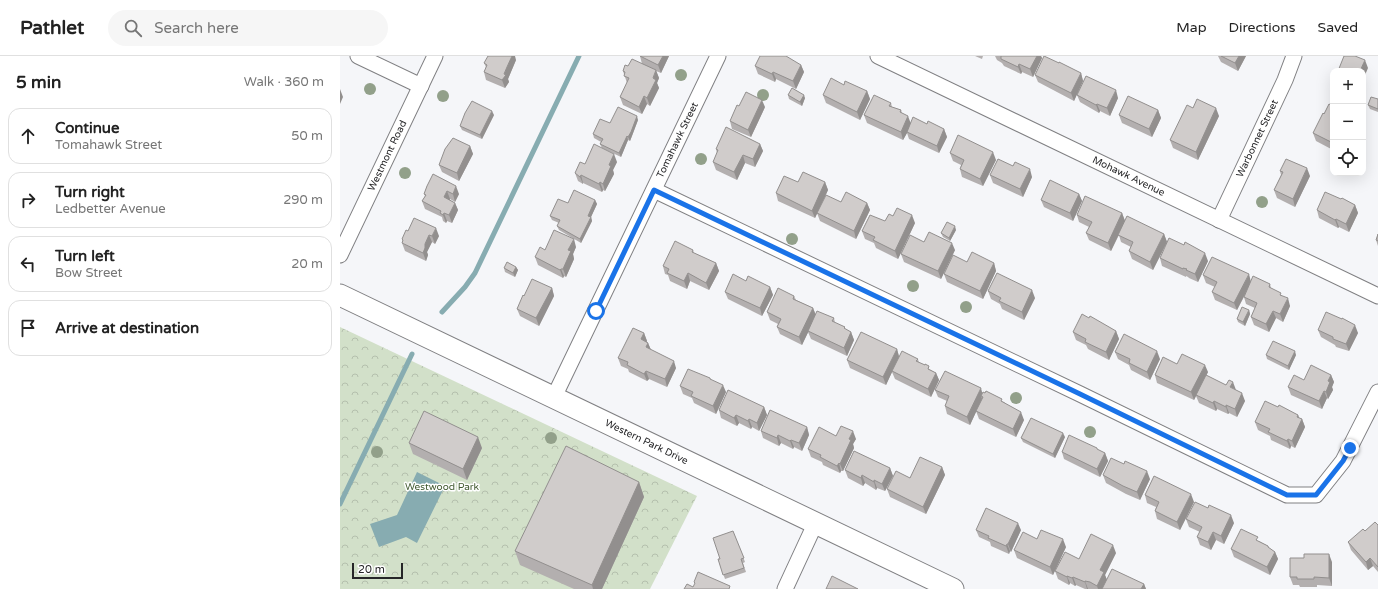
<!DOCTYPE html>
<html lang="en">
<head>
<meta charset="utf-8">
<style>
  body { margin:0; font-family:"Varela Round",sans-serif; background:#f6f6f6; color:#222 }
  .controls { position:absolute; right:12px; top:12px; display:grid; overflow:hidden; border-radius:8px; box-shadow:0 4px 16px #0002 }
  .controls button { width:36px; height:36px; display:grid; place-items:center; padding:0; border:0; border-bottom:1px solid #e0e0e0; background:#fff; color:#222; font:20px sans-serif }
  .scale { position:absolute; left:12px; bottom:10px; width:51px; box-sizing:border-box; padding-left:4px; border:2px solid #262628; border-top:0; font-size:11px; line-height:14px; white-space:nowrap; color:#262628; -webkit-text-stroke:3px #fff; paint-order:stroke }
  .stop { position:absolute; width:12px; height:12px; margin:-9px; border:3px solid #1a73e8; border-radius:50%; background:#fff }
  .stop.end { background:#1a73e8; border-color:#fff; box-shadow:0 1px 4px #0008 }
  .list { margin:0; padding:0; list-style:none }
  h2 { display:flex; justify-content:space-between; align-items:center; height:52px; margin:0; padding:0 16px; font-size:17px }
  h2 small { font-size:13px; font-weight:400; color:#767676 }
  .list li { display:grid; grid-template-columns:26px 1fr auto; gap:12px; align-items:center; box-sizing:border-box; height:56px; margin:0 8px 8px; padding:0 8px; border:1px solid #e0e0e0; border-radius:12px }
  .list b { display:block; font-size:15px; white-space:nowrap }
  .list p { margin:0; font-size:13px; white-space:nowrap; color:#767676 }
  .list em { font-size:13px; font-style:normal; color:#767676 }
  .icon { flex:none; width:22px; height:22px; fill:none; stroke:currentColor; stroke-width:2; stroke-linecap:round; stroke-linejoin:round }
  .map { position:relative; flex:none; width:1038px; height:533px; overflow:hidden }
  header { display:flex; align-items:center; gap:24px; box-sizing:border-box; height:56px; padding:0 20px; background:#fff; border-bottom:1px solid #e0e0e0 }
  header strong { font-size:19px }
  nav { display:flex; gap:22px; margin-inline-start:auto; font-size:14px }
  .search { width:280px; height:36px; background:#f6f6f6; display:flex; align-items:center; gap:10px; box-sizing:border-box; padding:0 14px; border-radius:22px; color:#767676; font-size:15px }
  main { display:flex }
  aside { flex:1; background:#fff }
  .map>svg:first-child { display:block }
</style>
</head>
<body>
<header>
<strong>Pathlet</strong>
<div class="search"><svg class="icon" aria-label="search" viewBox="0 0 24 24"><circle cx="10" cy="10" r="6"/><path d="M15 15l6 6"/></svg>Search here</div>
<nav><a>Map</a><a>Directions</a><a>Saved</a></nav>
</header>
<main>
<aside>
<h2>5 min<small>Walk · 360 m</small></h2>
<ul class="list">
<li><svg class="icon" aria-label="ahead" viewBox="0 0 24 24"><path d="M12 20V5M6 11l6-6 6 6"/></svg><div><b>Continue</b><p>Tomahawk Street</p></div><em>50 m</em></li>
<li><svg class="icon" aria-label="right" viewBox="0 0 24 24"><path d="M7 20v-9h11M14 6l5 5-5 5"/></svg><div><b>Turn right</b><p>Ledbetter Avenue</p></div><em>290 m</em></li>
<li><svg class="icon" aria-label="left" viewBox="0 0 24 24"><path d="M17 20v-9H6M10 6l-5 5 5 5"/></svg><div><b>Turn left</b><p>Bow Street</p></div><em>20 m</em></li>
<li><svg class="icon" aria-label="arrive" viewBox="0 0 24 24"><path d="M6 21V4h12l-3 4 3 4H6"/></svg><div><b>Arrive at destination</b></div></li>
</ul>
</aside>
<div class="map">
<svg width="1038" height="533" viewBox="0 0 1038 533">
  <defs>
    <pattern id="forest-crowns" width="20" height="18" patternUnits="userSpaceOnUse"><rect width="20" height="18" fill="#d2e0c9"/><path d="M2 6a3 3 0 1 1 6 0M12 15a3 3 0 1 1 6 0" fill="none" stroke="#b4c0ad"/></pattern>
  </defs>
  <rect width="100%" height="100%" fill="#f5f6f9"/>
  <path fill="url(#forest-crowns)" d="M 0,271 L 357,440 L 310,533 L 0,533 Z"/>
  <path fill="#87acb1" d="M 77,416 L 105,430 L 77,487 L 66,481 L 39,491 L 30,468 L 57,459 Z"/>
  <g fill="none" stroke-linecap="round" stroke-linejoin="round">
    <path stroke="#87acb1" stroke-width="5" d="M 102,256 L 125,231 L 135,217 L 239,0
      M 0,448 L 72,298"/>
    <g stroke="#808083" stroke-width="17">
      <g id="street">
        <path d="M 18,0 L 81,30"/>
        <path id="s1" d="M 538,0 L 1038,240"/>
        <path d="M 314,134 L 740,338 L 947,439 L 976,439 L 1003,405 L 1038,336"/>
        <path id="s2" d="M 879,164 L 945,24 L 954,0"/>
        <path id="s3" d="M 0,199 L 95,0"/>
        <path id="s4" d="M 214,341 L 378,0"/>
        <path d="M 445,533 L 476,466"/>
      </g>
    </g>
    <g stroke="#808083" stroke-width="23">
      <g id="secondary">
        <path id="s5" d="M 0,239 L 613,533"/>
      </g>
    </g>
    <use href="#street" stroke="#fff" stroke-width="15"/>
    <use href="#secondary" stroke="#fff" stroke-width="21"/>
  </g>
  <g fill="#92a08a">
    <circle cx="341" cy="19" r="6"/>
    <circle cx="30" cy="33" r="6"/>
    <circle cx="423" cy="39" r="6"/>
    <circle cx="103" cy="40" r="6"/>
    <circle cx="361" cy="103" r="6"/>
    <circle cx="65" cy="117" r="6"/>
    <circle cx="922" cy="146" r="6"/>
    <circle cx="452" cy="183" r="6"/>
    <circle cx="573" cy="230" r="6"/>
    <circle cx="626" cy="251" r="6"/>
    <circle cx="676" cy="342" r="6"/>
    <circle cx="750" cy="376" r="6"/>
    <circle cx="211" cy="382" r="6"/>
    <circle cx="37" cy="396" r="6"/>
  </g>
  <path fill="#b3afaf" d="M 300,0 L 329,0 L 321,17 L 316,15 L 319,22 L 317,27 L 319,32 L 310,50 L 307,48 L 302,58 L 283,49 L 280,41 L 287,27 L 283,15 L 302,8 Z
    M 635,0 L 643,0 L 642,3 Z
    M 655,0 L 701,0 L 702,2 L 693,21 L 682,16 L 681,18 L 664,10 L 662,7 L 657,4 Z
    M 878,0 L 906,0 L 898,15 L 881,6 Z
    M 176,4 L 168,23 L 169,26 L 165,32 L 146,24 L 144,16 L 146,11 L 144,7 Z
    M 461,9 L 464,16 L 456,33 L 436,23 L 435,26 L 418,18 L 415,10 Z
    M 741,17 L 743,25 L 734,45 L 698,26 L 695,19 Z
    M 504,29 L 527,35 L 530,43 L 520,64 L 486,47 L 483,39 Z
    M 448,39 L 465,42 L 462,50 L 449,43 Z
    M 737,39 L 778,42 L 770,60 L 760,55 L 759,57 L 740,46 Z
    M 1038,43 L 1038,56 L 1030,53 L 1028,49 Z
    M 551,47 L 552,51 L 561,54 L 562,57 L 571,67 L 587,68 L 604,73 L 607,81 L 599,97 L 569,83 L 567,77 L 563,84 L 527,67 L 524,59 Z
    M 993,50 L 993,94 L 976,85 L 973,77 L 984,58 Z
    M 425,51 L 411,81 L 392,73 L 390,65 Z
    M 853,52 L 879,60 L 858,104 L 833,92 L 830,84 Z
    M 818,54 L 821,62 L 812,81 L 782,67 L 779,59 Z
    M 154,59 L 142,83 L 122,74 L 120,70 Z
    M 298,64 L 292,80 L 290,85 L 288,84 L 281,101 L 262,92 L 260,88 L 261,86 L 254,82 L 253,78 L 270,67 Z
    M 420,88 L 423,95 L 415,111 L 405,107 L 397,124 L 376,114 L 373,106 L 377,97 L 376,93 Z
    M 130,90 L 133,98 L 119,125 L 102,116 L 99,109 Z
    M 610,97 L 656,104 L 643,130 L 622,121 L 620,113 L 621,109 L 613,105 Z
    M 277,106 L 273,114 L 274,118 L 265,135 L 263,134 L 262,136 L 243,127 L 243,128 L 238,125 L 235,117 L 245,108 Z
    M 673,110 L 692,121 L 683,141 L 653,127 L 650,119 Z
    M 940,115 L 970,120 L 955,151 L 937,142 L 934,134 L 941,119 Z
    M 485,126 L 488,134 L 475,162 L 438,145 L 436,137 Z
    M 87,130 L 119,138 L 115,146 L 110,143 L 110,144 L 115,147 L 118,154 L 112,167 L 107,165 L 106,167 L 103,165 L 102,161 L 85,153 L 82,145 L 85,140 L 84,138 Z
    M 739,138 L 742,145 L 733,165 L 704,151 L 701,144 Z
    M 1001,143 L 1015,149 L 1018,157 L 1009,176 L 999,171 L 998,172 L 979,162 L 977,154 Z
    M 255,144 L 257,148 L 251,161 L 252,165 L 241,187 L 219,174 L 217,170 L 219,167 L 212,164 L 210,160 L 228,147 Z
    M 501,146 L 527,147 L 530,154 L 516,183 L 480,165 L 477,157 Z
    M 782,157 L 785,165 L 824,178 L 827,186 L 813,214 L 792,203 L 789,195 L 791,191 L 781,186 L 779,179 L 771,195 L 749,184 L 746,177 L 749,171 L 739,166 L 737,159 Z
    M 553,160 L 575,167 L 558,203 L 536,192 L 534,187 L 525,183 L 522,175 L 545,165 Z
    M 616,174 L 610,185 L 603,181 L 601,177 Z
    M 68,175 L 99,180 L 95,188 L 92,186 L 87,196 L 88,199 L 86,205 L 65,195 L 62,187 L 63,186 L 62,183 Z
    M 1038,178 L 1038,190 L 1036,184 Z
    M 236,191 L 233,198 L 234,203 L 226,221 L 224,220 L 223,222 L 198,209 L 195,201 L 205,194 Z
    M 353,194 L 354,197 L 376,207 L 379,215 L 369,234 L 350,225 L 347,233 L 330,225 L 328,219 L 325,218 L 323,210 Z
    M 615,194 L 601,223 L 564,206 L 561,198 Z
    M 820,202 L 868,205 L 858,226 L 849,222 L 848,221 L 846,220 L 846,221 L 822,210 Z
    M 627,206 L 654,207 L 656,215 L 643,243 L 607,226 L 604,218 Z
    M 176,211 L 178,214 L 175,221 L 165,216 L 164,212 Z
    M 863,219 L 911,225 L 930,228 L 931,232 L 942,240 L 950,250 L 943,266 L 936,262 L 929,276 L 914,269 L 911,261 L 915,252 L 906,248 L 904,241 L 897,254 L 875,244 L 872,236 L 875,231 L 866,227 Z
    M 406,225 L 430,231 L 433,239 L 422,260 L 388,243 L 385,236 Z
    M 212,232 L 214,240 L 199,270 L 180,260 L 177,253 L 184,240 Z
    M 648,235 L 695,242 L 684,264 L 662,253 L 660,248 L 651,243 Z
    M 454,240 L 456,244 L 473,252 L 476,259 L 494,262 L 495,267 L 505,271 L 505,273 L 511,276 L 514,284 L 507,300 L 471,283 L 468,276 L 462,289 L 440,278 L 437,271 L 438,268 L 430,264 L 427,256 Z
    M 909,254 L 910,258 L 905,270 L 898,266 L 897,263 Z
    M 749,262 L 776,275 L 779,283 L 769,304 L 748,293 L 746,289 L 736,284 L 733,276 Z
    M 1002,263 L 1018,277 L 1009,295 L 996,291 L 995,289 L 981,281 L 978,274 Z
    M 304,277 L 307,285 L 307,286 L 308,287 L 311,294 L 336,312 L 327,331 L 309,323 L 307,325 L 289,316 L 288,313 L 281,310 L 278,302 Z
    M 557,293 L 559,300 L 578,303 L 579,307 L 596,317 L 599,324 L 591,341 L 555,323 L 552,316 L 546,329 L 510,312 L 507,304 Z
    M 775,296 L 820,303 L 810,324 L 791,314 L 789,309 L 778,303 Z
    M 926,299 L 956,299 L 949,314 L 927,303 Z
    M 837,308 L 868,316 L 866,320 L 896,334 L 905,345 L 897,361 L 889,357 L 888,358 L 877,353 L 876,355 L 859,347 L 856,340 L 854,344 L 817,327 L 815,319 Z
    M 991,319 L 994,326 L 992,331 L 993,334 L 988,343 L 987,342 L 982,353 L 951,339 L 948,331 L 964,324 Z
    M 370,322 L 371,324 L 386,336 L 376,358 L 354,347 L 352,342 L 343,338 L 340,330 Z
    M 595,334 L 642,337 L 664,346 L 684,364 L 676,381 L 639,363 L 636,355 L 642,343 L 630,369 L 607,358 L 605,350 L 607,345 L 598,341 Z
    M 424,351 L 427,359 L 419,375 L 412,371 L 411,373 L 399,367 L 397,370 L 381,362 L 379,354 Z
    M 938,351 L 958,359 L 959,362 L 962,363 L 965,371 L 955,392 L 951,390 L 950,393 L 931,384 L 930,380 L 918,374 L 915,366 Z
    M 467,371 L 469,379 L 462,395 L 454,391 L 453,393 L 441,387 L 439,390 L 423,382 L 421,375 Z
    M 496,380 L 516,383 L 513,388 L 514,392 L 503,415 L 501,415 L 500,417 L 483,409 L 482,406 L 471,401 L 468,393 Z
    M 725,381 L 715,402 L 683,386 L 681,382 Z
    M 69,387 L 142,392 L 127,424 L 73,398 Z
    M 758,394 L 765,397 L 768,405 L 760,421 L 724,403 L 722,396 Z
    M 602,411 L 605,419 L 586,458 L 550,441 L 547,433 L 570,422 Z
    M 550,412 L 553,420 L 545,435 L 537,432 L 536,434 L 525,427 L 523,430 L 508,422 L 505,414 Z
    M 763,419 L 810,423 L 800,444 L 786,438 L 766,427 Z
    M 299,426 L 304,441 L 262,533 L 234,533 L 180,509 L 175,495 Z
    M 805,439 L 854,446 L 840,474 L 817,463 L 815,455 L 816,451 L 807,447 Z
    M 846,463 L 894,467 L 884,488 L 876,484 L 871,494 L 860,489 L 857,481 L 860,476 L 849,471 Z
    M 1038,469 L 1038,516 L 1033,510 L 1028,514 L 1011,494 L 1008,486 L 1025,475 Z
    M 636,474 L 681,474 L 671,496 L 670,495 L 669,498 L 651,490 L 650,486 L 639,481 Z
    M 393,475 L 405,506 L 403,507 L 406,516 L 385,523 L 378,503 L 380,503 Z
    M 697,483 L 726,491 L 713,519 L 677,502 L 674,494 Z
    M 919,485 L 928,490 L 929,492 L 935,496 L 938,503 L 930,519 L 894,501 L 891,493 Z
    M 776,497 L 765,519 L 767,524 L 804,528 L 806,533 L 745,533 L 736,529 L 735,530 L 730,527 L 729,529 L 718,523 L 715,515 L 739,503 Z
    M 992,506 L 992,530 L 977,529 L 977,531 L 960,531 L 959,529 L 953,529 L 950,521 Z"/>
  <path fill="#928f8e" d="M 172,0 L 175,0 L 176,4 L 168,23 L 169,26 L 165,32 L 162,24 L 167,11 Z
    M 323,0 L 329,0 L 321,17 L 318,9 Z
    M 697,0 L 701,0 L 702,2 L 693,21 L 690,13 Z
    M 899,0 L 906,0 L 898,15 L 895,7 Z
    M 1025,4 L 1028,12 L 1023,24 L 1023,15 L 1020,15 Z
    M 679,8 L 682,16 L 681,18 L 678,11 Z
    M 461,9 L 464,16 L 456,33 L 453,25 Z
    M 316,14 L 319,22 L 317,27 L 319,32 L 310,50 L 307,42 Z
    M 433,16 L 436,23 L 435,26 L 432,18 Z
    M 741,17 L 743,25 L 734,45 L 731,37 Z
    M 0,33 L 3,41 L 0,48 Z
    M 776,34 L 778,42 L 770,60 L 767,52 Z
    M 527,35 L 530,43 L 520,64 L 517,56 Z
    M 464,39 L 465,42 L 462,50 L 460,46 Z
    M 304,40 L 307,48 L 302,58 L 299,51 Z
    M 422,44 L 425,51 L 411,81 L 408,74 Z
    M 757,48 L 760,55 L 759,57 L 756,49 Z
    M 876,52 L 879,60 L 858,104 L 856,96 Z
    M 818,54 L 821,62 L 812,81 L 809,73 Z
    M 152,55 L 154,59 L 142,83 L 140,79 Z
    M 297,60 L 298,64 L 290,85 L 288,81 Z
    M 568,60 L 571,68 L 567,76 L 567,77 L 563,84 L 561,76 Z
    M 604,73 L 607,81 L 599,97 L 597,90 Z
    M 287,80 L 288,84 L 281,101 L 279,97 Z
    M 993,81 L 993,92 L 991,86 Z
    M 420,88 L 423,95 L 415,111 L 413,103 Z
    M 130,90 L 133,98 L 119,125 L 117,117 Z
    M 653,96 L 656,104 L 643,130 L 640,123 Z
    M 274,98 L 277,106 L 273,114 L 274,118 L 265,135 L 263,128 L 269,109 Z
    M 403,99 L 405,107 L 397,124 L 394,116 Z
    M 967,112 L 970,120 L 955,151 L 953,143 Z
    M 690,113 L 692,121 L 683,141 L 680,133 Z
    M 241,119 L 243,127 L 243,128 L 240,121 Z
    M 260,126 L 263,134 L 262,136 L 259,128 Z
    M 485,126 L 488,134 L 475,162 L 472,155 Z
    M 116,130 L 119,138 L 115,146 L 113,138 Z
    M 107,135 L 110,143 L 107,149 L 104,141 Z
    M 739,138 L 742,145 L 733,165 L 730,157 Z
    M 255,144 L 257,148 L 251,161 L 252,165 L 241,187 L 240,183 L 248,160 Z
    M 115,147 L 118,154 L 112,167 L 109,159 Z
    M 527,147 L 530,154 L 516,183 L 514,175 Z
    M 1015,149 L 1018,157 L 1009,176 L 1006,168 Z
    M 104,157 L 107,165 L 106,167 L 103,159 Z
    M 782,157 L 785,165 L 771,195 L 768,187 Z
    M 572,159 L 575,167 L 558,203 L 555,195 Z
    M 996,163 L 999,171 L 998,172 L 995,164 Z
    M 615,170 L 616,174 L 610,185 L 609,182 Z
    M 96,172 L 99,180 L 95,188 L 92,180 Z
    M 824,178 L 827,186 L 813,214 L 810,206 Z
    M 89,179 L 92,186 L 87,196 L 88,199 L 86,205 L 83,197 L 85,188 Z
    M 234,183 L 236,191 L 233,198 L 234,203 L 226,221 L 223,213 L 228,194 Z
    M 612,187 L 615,194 L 601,223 L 598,215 Z
    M 865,197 L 868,205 L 858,226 L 855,218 Z
    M 376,207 L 379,215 L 369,234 L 366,227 Z
    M 654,207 L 656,215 L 643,243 L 640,235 Z
    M 176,211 L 178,214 L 175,221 L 173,217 Z
    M 221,213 L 224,220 L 223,222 L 220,214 Z
    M 348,217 L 350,225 L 347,233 L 344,225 Z
    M 909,218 L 911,226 L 897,254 L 894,247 Z
    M 430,231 L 433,239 L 422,260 L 420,252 Z
    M 212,232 L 214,240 L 199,270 L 196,262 Z
    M 692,234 L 695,242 L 684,264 L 682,256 Z
    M 948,242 L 950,250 L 943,266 L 940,258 Z
    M 473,252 L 476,260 L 462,289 L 459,281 Z
    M 909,254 L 910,258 L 905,270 L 903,266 Z
    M 933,255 L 936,262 L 929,276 L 926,268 Z
    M 1015,269 L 1018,277 L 1009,295 L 1006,288 Z
    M 776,275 L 779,283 L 769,304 L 766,296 Z
    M 511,276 L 514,284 L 507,300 L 504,292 Z
    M 304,277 L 307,285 L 304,291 L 301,283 Z
    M 308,287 L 311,294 L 306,291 Z
    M 557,293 L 559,301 L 546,329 L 543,321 Z
    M 817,295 L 820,303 L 810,324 L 807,316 Z
    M 955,295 L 956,299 L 949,314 L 948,310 Z
    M 334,305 L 336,312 L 327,331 L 325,323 Z
    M 865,309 L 868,316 L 854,344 L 851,336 Z
    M 306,315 L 309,323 L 307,325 L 304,318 Z
    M 596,317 L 599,324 L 591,341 L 588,333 Z
    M 991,319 L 994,326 L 992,331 L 993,334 L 988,343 L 986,336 L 988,325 Z
    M 893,326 L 896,334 L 890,331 Z
    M 383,329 L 386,336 L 376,358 L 373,350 Z
    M 641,332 L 643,340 L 641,340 L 642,343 L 630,369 L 627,361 Z
    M 984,335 L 987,342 L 982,353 L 979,345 Z
    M 902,337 L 905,345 L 897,361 L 895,353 Z
    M 874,345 L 877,353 L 876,355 L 873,347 Z
    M 886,349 L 889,357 L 888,358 L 886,351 Z
    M 424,351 L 427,359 L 419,375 L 417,367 Z
    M 681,356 L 684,364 L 676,381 L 673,373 Z
    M 396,359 L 399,367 L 397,370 L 394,362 Z
    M 958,359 L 961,366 L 962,363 L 965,371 L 955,392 L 952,385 Z
    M 409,363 L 412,371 L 411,373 L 408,365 Z
    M 467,371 L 469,379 L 462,395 L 459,387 Z
    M 513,375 L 516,383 L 513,388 L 514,392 L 503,415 L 500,408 L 509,383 Z
    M 723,377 L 725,381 L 715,402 L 713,398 Z
    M 438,379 L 441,387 L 439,390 L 437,382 Z
    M 138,381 L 142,392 L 127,424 L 123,413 Z
    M 948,383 L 951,390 L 950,393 L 947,385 Z
    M 451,384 L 454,391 L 453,393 L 450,385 Z
    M 765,397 L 768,405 L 760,421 L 757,413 Z
    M 499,407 L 501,415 L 500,417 L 497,410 Z
    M 602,411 L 605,419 L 586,458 L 583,451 Z
    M 550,412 L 553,420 L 545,435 L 542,428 Z
    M 807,415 L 810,423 L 800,444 L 797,436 Z
    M 522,419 L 525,427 L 523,430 L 521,422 Z
    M 534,424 L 537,432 L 536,434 L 534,426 Z
    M 299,426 L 304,441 L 262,533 L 253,533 L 252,529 Z
    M 851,438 L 854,446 L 840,474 L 837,466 Z
    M 891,459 L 894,467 L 884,488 L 881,480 Z
    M 678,467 L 681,474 L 671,496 L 668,488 Z
    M 873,476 L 876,484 L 871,494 L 868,486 Z
    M 723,483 L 726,491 L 713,519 L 710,511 Z
    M 667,488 L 670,495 L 669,498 L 666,490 Z
    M 773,489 L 776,497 L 765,519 L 767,524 L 762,533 L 758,533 L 757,530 L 760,514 Z
    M 935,496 L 938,503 L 930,519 L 927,511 Z
    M 989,498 L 992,506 L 992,530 L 989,522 Z
    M 1030,502 L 1033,510 L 1028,514 L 1026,506 Z
    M 727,520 L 730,527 L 729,529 L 727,521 Z
    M 733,521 L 736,529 L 735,530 L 732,522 Z
    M 745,525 L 748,533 L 747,533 L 745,526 Z
    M 804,528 L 806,533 L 801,533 Z"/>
  <path fill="#d0cccb" stroke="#928f8e" d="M 148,0 L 172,0 L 167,11 L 164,18 L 166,19 L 162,24 L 144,16 L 147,9 L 144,7 Z
    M 300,0 L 323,0 L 318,9 Z
    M 420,0 L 446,0 L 461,9 L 453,25 L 433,16 L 432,18 L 415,10 Z
    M 661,0 L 697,0 L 690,13 L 679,8 L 678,11 L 661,3 Z
    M 704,0 L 719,7 L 719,6 L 741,17 L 731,37 L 695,19 Z
    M 881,0 L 899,0 L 895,7 Z
    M 1004,0 L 1015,0 L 1025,4 L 1020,15 L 998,15 Z
    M 292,3 L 316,14 L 313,22 L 316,24 L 307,42 L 304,40 L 299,51 L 280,41 L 289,22 L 284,20 L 285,16 L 283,15 L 285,9 L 288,10 Z
    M 746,20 L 776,34 L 767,52 L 757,48 L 756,49 L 737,39 Z
    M 491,22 L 504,29 L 505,25 L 527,35 L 517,56 L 483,39 Z
    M 452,32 L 464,39 L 460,46 L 448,39 Z
    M 406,36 L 422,44 L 408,74 L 390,65 L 397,49 L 399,50 Z
    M 534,39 L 551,47 L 549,50 L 561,54 L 560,56 L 568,60 L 561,76 L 524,59 Z
    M 788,40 L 818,54 L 809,73 L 779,59 Z
    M 1031,41 L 1038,43 L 1038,53 L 1028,49 Z
    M 857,43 L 876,52 L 856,96 L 830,84 L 847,49 L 853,52 Z
    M 132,45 L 152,55 L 140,79 L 120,70 L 125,57 Z
    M 989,48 L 993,50 L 993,81 L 991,86 L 973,77 L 983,57 L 984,58 Z
    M 278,51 L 297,60 L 291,76 L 288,81 L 287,80 L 279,97 L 260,88 L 263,83 L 253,78 L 260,63 L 270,67 Z
    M 573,61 L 587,68 L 588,65 L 604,73 L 597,90 L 567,76 Z
    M 386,71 L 420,88 L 413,103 L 403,99 L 394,116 L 373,106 L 378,94 L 376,93 Z
    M 618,79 L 653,96 L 640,123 L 620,113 L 624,104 L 610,97 Z
    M 113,82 L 130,90 L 117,117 L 99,109 L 105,93 Z
    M 254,88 L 274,98 L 269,109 L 271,110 L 263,128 L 260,126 L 259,128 L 241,119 L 240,121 L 235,117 L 240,106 L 245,108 Z
    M 658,103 L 673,110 L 675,106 L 690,113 L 680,133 L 650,119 Z
    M 946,103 L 967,112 L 953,143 L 934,134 L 943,116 L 940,115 Z
    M 463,116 L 485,126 L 472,155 L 436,137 L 444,120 L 458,126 Z
    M 93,118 L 116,130 L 113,138 L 107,135 L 104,141 L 115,147 L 109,159 L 104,157 L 103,159 L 100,157 L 101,155 L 82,145 L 86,139 L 84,138 L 87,130 Z
    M 710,124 L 739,138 L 730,157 L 701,144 Z
    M 234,134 L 255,144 L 248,160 L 251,161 L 240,183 L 217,170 L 220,164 L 210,160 L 218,143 L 228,147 Z
    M 506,136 L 527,147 L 514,175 L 477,157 L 486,139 L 501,146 Z
    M 985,136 L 1001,143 L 1002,142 L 1015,149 L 1006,168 L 996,163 L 995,164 L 977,154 Z
    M 745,140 L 782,157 L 768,187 L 746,177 L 752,166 L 737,159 Z
    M 557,152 L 572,159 L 555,195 L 533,184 L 535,181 L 522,175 L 530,159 L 545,165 L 549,158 L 553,160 Z
    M 787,160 L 824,178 L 810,206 L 789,195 L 793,186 L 778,179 Z
    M 74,162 L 96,172 L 92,180 L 89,179 L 85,188 L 85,192 L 83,197 L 62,187 L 63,184 L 62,183 L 66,174 L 68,175 Z
    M 607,166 L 615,170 L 609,182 L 601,177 Z
    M 214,174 L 234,183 L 228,194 L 231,195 L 223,213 L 221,213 L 220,214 L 195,201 L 200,191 L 205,194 Z
    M 589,176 L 612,187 L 598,215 L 561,198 L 570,179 L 584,186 Z
    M 1038,178 L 1038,185 L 1036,184 Z
    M 829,182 L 844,189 L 845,186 L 865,197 L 855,218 L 846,214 L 847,213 L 843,212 L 843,213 L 820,202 Z
    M 335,185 L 353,194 L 352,196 L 376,207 L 366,227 L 348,217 L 344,225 L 327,217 L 329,213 L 323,210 Z
    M 632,196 L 654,207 L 640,235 L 604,218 L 613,199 L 627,206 Z
    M 872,201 L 909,218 L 894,247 L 872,236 L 877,226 L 863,219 Z
    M 167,206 L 176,211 L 173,217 L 164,212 Z
    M 657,217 L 692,234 L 682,256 L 659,245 L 661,242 L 648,235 Z
    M 393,218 L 406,225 L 408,220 L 430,231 L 420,252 L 385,236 Z
    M 913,220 L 930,228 L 929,231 L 941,237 L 940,239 L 948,242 L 940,258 L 933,255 L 926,268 L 911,261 L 917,247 L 904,241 Z
    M 192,223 L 212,232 L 196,262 L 177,253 L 183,239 L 184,240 Z
    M 438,232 L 454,240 L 453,243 L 473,252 L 459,281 L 437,271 L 441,263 L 427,256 Z
    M 902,251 L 909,254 L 903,266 L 897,263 Z
    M 477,255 L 494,262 L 492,265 L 505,271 L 504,272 L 511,276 L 504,292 L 468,275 Z
    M 986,256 L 1002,263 L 1002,262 L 1015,269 L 1006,288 L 993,283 L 993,281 L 978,274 Z
    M 742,258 L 749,262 L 750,260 L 776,275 L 766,296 L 745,286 L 746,283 L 733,276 Z
    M 293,272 L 304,277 L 301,283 L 308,287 L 306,291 L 334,305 L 325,323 L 306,315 L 304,318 L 287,309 L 288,306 L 278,302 Z
    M 521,276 L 557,293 L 543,321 L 507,304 Z
    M 784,278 L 817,295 L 807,316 L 789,307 L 790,303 L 775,296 Z
    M 933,285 L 955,295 L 948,310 L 926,299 Z
    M 562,295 L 578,303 L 576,305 L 585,309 L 585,308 L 589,310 L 588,313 L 596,317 L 588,333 L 552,315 Z
    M 842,298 L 865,309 L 851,336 L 815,319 L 823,301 L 837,308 Z
    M 971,309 L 991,319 L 988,325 L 990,326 L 986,336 L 984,335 L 979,345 L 948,331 L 954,319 L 964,324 Z
    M 348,313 L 370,322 L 370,323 L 383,329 L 373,350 L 351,340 L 353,336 L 340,330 Z
    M 605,315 L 641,332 L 627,361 L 605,350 L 609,340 L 595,334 Z
    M 866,319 L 886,329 L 889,324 L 893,326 L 890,331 L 902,337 L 895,353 L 886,349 L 886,351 L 874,345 L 873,347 L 856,339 Z
    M 388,334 L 424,351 L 417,367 L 409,363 L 408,365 L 396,359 L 394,362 L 379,354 Z
    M 646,335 L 662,343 L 661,345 L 681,356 L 673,373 L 636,355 L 643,341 L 641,340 L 643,336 L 645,337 Z
    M 925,345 L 938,351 L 939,349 L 958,359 L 957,361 L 962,363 L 952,385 L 948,383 L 947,385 L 928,376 L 930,373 L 915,366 Z
    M 430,354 L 467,371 L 459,387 L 451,384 L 450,385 L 438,379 L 437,382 L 421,375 Z
    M 84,355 L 138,381 L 123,413 L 69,387 Z
    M 691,362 L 723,377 L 713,398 L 681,382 Z
    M 501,370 L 513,375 L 509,383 L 511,384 L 500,408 L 499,407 L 497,410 L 480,401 L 481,399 L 468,393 L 479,371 L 496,380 Z
    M 729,379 L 757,392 L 757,393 L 765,397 L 757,413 L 722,396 Z
    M 226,390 L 299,426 L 252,529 L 175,495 Z
    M 514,395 L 550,412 L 542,428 L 534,424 L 534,426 L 522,419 L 521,422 L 505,414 Z
    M 580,401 L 602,411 L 583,451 L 547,433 L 556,415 L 570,422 Z
    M 771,402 L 784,408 L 785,405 L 807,415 L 797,436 L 783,430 L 763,419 Z
    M 814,420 L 851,438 L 837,466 L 815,455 L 819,446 L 805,439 Z
    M 855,446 L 868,452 L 869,449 L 891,459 L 881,480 L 873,476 L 868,486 L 857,481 L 862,471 L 846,463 Z
    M 646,452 L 678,467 L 668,488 L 667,488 L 666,490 L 648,482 L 649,480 L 636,474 Z
    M 1035,466 L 1038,469 L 1038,511 L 1030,502 L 1026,506 L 1008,486 L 1023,473 L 1025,475 Z
    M 901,473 L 918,481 L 916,484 L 928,490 L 928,491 L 935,496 L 927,511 L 891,493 Z
    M 701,474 L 723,483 L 710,511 L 674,494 L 683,476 L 697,483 Z
    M 393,475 L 404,502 L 401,503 L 404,512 L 383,519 L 378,503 L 380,503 L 373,482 Z
    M 751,478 L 773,489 L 760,514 L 764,516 L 757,530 L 750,526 L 745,525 L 745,526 L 733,521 L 732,522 L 727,520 L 727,521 L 715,515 L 725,496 L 739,503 Z
    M 964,498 L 989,498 L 989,522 L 974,521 L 974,523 L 957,523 L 957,521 L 950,521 L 950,502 L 964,502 Z
    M 772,513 L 804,528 L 801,533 L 762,533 Z
    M 358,516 L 390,530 L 389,533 L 344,533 L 347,528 L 353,531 L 355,527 L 354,526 Z
    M 492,520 L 518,533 L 486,533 Z"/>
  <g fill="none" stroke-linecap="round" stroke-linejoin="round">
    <path stroke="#1a73e8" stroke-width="5" d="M 256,255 L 314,134 L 740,338 L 947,439 L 976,439 L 1003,405 L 1010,392"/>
  </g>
  <g text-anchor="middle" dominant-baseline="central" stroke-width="3" stroke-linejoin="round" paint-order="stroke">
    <g font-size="10" fill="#262628" stroke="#fff">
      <text stroke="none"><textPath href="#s2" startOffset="90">Warbonnet Street</textPath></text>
      <text stroke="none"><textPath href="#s4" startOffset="285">Tomahawk Street</textPath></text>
      <text stroke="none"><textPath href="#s3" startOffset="110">Westmont Road</textPath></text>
      <text stroke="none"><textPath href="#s1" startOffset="278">Mohawk Avenue</textPath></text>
      <text stroke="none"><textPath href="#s5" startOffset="340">Western Park Drive</textPath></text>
    </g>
    <g font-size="10" fill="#415930" stroke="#fff">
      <text x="102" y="431">Westwood Park</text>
    </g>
  </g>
</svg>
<div class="controls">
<button>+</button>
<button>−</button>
<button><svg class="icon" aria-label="locate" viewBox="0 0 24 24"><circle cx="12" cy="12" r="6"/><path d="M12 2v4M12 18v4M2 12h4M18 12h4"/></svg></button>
</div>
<div class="scale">20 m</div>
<div class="stop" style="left:256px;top:255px"></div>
<div class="stop end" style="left:1010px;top:392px"></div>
</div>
</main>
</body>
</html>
